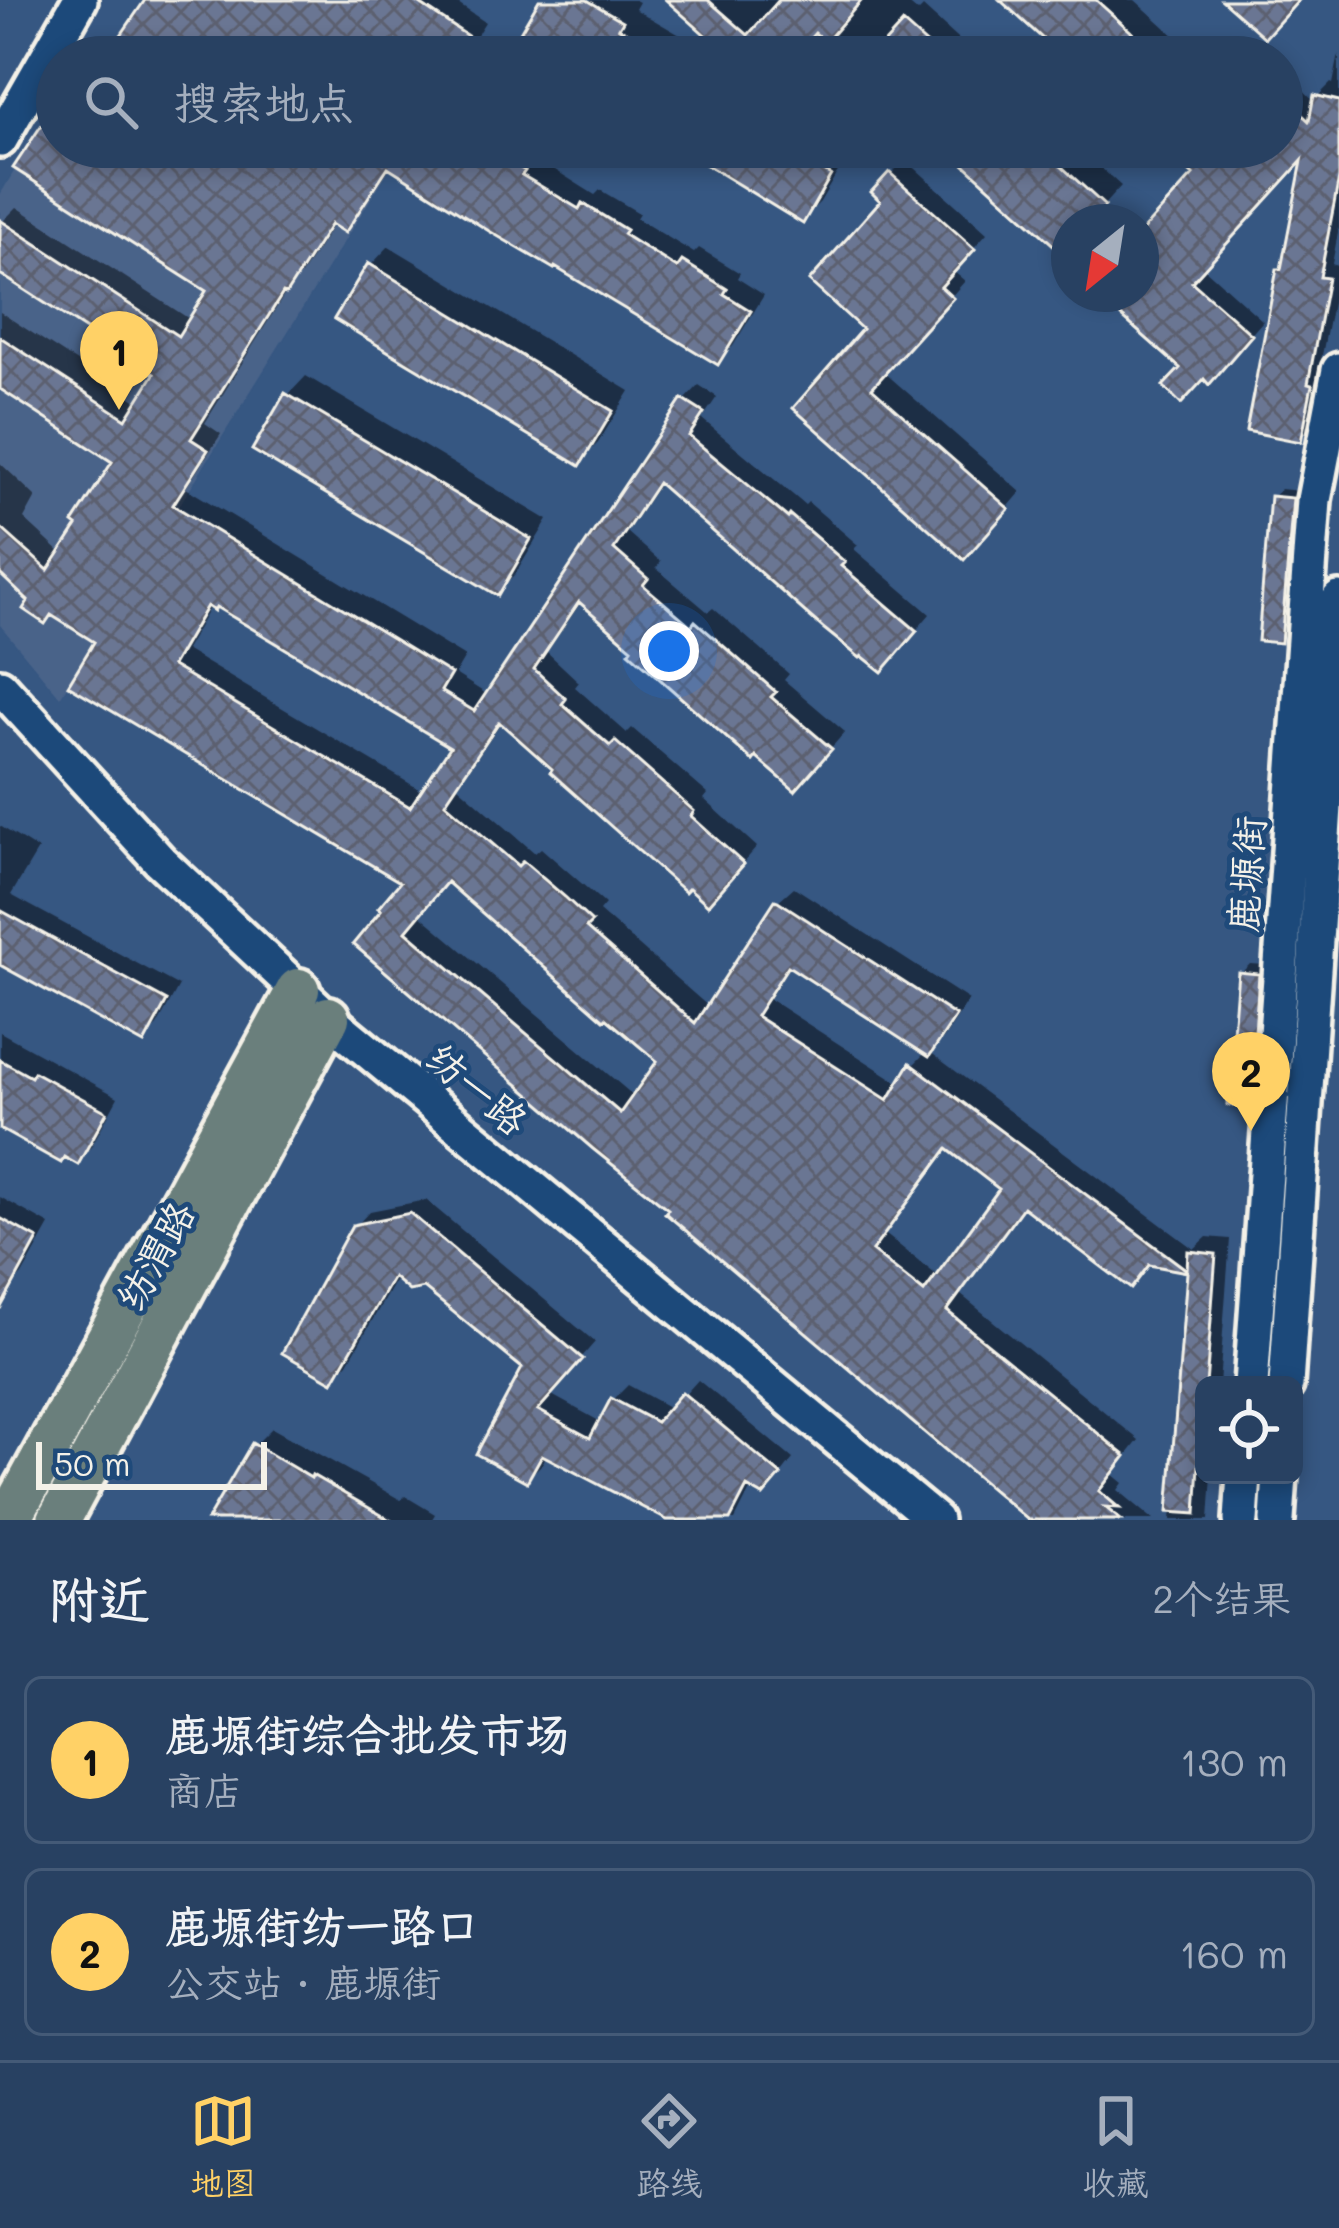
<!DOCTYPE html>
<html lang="zh">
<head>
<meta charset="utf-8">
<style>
  body { margin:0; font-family:Mali,"LXGW WenKai TC",sans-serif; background:#304868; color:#f1f3f6 }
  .controls { position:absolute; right:36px; bottom:36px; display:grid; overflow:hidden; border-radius:18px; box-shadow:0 6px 18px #0003 }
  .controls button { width:108px; height:108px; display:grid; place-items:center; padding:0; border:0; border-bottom:3px solid #445a77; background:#284162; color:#f1f3f6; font:60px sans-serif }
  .compass { position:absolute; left:1051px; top:204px; width:108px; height:108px; border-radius:50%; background:#284162; box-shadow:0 6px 18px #0003; rotate:210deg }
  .scale { position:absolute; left:36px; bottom:30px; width:231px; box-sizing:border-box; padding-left:12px; border:6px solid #f4f1e8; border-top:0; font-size:33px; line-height:42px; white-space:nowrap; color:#f4f1e8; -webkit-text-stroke:9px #1f4a7a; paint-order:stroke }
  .you { position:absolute; left:669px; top:651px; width:42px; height:42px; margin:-30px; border:9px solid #fff; border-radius:50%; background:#1a73e8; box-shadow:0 0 0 18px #1a73e833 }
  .badge { display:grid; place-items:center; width:78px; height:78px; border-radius:50%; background:#ffd166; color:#111; font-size:39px; font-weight:700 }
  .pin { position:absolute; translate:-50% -99px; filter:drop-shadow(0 3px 6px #0008) }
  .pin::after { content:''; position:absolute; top:63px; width:42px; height:36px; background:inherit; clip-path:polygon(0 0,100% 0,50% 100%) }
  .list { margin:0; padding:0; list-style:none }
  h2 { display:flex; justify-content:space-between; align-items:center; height:156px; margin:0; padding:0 48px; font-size:51px }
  h2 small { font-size:39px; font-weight:400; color:#a5afbe }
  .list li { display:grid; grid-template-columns:78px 1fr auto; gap:36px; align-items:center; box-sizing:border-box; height:168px; margin:0 24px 24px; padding:0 24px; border:3px solid #445a77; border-radius:18px }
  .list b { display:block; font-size:45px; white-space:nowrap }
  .list p { margin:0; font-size:39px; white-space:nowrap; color:#a5afbe }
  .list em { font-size:39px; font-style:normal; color:#a5afbe }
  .icon { flex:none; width:66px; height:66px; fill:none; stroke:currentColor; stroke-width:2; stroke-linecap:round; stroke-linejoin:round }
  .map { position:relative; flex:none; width:1339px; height:1520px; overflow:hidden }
  .search { position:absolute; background:#284162; box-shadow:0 6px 18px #0003; left:36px; right:36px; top:36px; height:132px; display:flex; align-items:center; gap:30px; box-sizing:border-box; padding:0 42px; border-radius:66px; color:#a5afbe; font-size:45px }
  .sheet { height:540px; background:#284162 }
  nav { display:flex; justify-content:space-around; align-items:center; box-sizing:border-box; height:168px; border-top:3px solid #445a77; background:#284162; font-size:33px; color:#a5afbe }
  nav a { display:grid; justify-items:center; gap:6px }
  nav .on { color:#ffd166 }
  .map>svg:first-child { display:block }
</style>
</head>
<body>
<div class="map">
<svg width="1339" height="1520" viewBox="0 0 1339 1520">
  <defs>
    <pattern id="building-cross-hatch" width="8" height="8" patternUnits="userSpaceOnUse" patternTransform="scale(3)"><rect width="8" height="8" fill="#6b7693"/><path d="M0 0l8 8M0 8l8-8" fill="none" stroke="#5c6170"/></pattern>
  </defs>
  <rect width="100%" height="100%" fill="#365782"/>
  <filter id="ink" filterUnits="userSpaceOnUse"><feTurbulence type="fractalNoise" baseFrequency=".00833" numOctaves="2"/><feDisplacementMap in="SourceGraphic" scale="24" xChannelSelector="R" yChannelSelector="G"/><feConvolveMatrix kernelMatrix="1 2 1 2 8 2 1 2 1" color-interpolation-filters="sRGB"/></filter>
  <g filter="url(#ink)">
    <path fill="#496389" d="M 57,99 L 57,147 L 403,147 L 60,697 L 0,625 L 0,195 Z"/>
    <path fill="#0007" fill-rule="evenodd" d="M 149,0 L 452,0 L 485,22 L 463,57 L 110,57 Z
      M 542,0 L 635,0 L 639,2 L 635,9 L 718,57 L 548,57 L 545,56 L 549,49 Z
      M 671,0 L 904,0 L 918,12 L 923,7 L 978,57 L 847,57 L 816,30 L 798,49 L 807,57 L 736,57 Z
      M 1006,0 L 1135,0 L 1198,57 L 1069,57 Z
      M 1339,54 L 1339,228 L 1332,264 L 1339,267 L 1319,371 L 1323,372 L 1313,425 L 1300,438 L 1280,270 L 1285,264 L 1306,153 L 1203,267 L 1263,321 L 1222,367 L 1184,368 L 1115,294 L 1141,294 L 1141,239 L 1221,147 L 1282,147 L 1282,86 L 1293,96 L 1301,88 L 1316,102 L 1317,97 L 1331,83 L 1333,84 Z
      M 57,107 L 57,147 L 526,147 L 538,154 L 536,158 L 595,195 L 600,190 L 639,213 L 636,218 L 694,253 L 699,248 L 740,273 L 737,278 L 764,295 L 733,346 L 718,361 L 391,166 L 359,214 L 344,230 L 334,223 L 301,275 L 290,286 L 205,423 L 221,434 L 186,488 L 465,657 L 455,674 L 488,695 L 684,401 L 699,385 L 717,397 L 702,419 L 805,505 L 808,502 L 858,545 L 854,549 L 930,614 L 897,653 L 661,482 L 627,532 L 661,562 L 656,568 L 708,612 L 713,608 L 789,674 L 784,680 L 845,732 L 810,772 L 637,648 L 582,601 L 547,652 L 579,682 L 575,687 L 627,733 L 632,728 L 708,794 L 704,799 L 757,847 L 723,886 L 557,769 L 502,721 L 458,786 L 535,853 L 541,848 L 580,882 L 605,904 L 599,911 L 709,1007 L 777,902 L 794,887 L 969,1000 L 944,1038 L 930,1052 L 1194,1249 L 1207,1237 L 1230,1239 L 1219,1385 L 1204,1385 L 1204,1475 L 1212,1475 L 1209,1520 L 1171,1520 L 1190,1269 L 1151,1263 L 1131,1285 L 1025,1205 L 960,1294 L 1139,1440 L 1112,1474 L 1123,1483 L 1118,1490 L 1154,1520 L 1032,1520 L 672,1209 L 357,943 L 405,881 L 98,641 L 32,600 L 0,570 L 0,463 L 36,497 L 24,519 L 62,554 L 116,461 L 0,386 L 0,312 L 140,403 L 158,373 L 0,270 L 2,222 L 17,207 L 191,320 L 210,290 L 17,167 ZM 216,604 L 455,746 L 424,792 L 185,650 L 211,605 ZM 448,879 L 661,1061 L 635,1097 L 419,914 ZM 791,964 L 926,1052 L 913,1065 L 901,1084 L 769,999 ZM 949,1147 L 1003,1188 L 939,1277 L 885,1234 Z
      M 683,147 L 831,147 L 847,156 L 820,202 L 802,220 Z
      M 948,147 L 1078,147 L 1121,186 L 1088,222 L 1069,222 L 1069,242 Z
      M 905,159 L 987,233 L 953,271 L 965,281 L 884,372 L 1021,492 L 979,541 L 798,407 L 866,328 L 885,201 L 875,192 Z
      M 389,246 L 630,391 L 598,443 L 579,462 L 371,265 Z
      M 306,376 L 548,520 L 516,573 L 497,592 L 288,395 Z
      M 1281,489 L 1300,491 L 1288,632 L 1280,640 L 1272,497 Z
      M 0,826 L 38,850 L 11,895 L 179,986 L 157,1026 L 143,1040 L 0,962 Z
      M 1250,964 L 1267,965 L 1258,1095 L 1249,1104 L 1241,973 Z
      M 0,1032 L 118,1097 L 91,1147 L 77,1161 L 0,1128 Z
      M 0,1197 L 50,1225 L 22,1275 L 8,1289 L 0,1285 Z
      M 426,1200 L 595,1342 L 550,1394 L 601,1422 L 613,1400 L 628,1385 L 672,1409 L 698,1380 L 793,1459 L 778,1478 L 752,1486 L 735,1520 L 674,1520 L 547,1454 L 542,1464 L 527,1479 L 526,1368 L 425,1285 L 397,1277 L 348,1363 L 333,1378 L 355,1227 L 370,1211 Z
      M 272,1428 L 401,1500 L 405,1496 L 435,1514 L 432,1519 L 434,1520 L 211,1520 L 255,1445 Z"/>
    <path fill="url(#building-cross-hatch)" stroke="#f4f1e8" stroke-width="3" fill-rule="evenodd" d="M 145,0 L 414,0 L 472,39 L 460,57 L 106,57 Z
      M 539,0 L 587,0 L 623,21 L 619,28 L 670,57 L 557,57 L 519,34 Z
      M 666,0 L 708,0 L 748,35 L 779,0 L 862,0 L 826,42 L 815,33 L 793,57 L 730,57 Z
      M 1000,0 L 1096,0 L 1159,57 L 1063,57 Z
      M 1222,0 L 1299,0 L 1265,38 Z
      M 903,23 L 941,57 L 872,57 Z
      M 1314,95 L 1339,101 L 1339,178 L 1320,277 L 1328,278 L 1308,384 L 1312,385 L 1301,442 L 1246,431 L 1277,269 L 1281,269 L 1302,161 L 1192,282 L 1252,335 L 1209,385 L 1204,379 L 1181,404 L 1163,386 L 1180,368 L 1096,294 L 1141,294 L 1141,232 L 1193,175 L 1163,147 L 1282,147 L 1282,96 L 1309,121 Z
      M 57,102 L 57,147 L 487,147 L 525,171 L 522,175 L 579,209 L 582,203 L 626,230 L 623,234 L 677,268 L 682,261 L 727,289 L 724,294 L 751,311 L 718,365 L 555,267 L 554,269 L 489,231 L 388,167 L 345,233 L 331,224 L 286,294 L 283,293 L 191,439 L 208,450 L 173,505 L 451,674 L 441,691 L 474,711 L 682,399 L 704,413 L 689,436 L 788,518 L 790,515 L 845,562 L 841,566 L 917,631 L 882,672 L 862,656 L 860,658 L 823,628 L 658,483 L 614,549 L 648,579 L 643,585 L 691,626 L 695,621 L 776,692 L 771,697 L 832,749 L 795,791 L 756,757 L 753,761 L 629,652 L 632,648 L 579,602 L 534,669 L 566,699 L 562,704 L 610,746 L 615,741 L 694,811 L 691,816 L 744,864 L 708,905 L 689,888 L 685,892 L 550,772 L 552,769 L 499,722 L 445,803 L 518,866 L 523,861 L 565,897 L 592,922 L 586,928 L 695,1023 L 775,900 L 778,901 L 956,1016 L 929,1057 L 788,966 L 756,1016 L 888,1100 L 910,1063 L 1187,1270 L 1188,1251 L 1216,1254 L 1206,1385 L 1204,1385 L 1196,1514 L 1168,1512 L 1187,1272 L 1149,1265 L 1131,1289 L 1023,1207 L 947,1311 L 1126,1456 L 1099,1491 L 1119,1508 L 1105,1507 L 1121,1520 L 1028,1520 L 665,1213 L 668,1209 L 593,1149 L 353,944 L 381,910 L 378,908 L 400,882 L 68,685 L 94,642 L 51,615 L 45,624 L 23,609 L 28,601 L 0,574 L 0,527 L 48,570 L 77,526 L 73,523 L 112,462 L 0,389 L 0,337 L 126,419 L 154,374 L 0,274 L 0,220 L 178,336 L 206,291 L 13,168 ZM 207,606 L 214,611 L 216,607 L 450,747 L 410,807 L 172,666 ZM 447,882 L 604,1020 L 606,1018 L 657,1061 L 620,1113 L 406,931 ZM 947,1149 L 999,1189 L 924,1292 L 872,1251 Z
      M 677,147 L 782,147 L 831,175 L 803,224 Z
      M 945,147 L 1040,147 L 1105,206 L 1090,222 L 1069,222 L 1069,259 Z
      M 889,172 L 975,249 L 941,287 L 953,298 L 872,388 L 1009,509 L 964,560 L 793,408 L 862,329 L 809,281 L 880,201 L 871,192 Z
      M 368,263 L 613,411 L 580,466 L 334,319 Z
      M 285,393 L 531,539 L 498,596 L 252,450 Z
      M 1270,496 L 1293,498 L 1281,643 L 1258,641 Z
      M 0,910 L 167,1001 L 144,1044 L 0,965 Z
      M 1238,972 L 1259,974 L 1250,1107 L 1227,1105 Z
      M 0,1060 L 31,1077 L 34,1072 L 107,1112 L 78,1165 L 64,1157 L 61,1163 L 0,1129 Z
      M 410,1213 L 583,1359 L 538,1410 L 590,1438 L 611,1398 L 656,1422 L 682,1392 L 781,1475 L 763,1496 L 747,1487 L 730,1520 L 667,1520 L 542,1455 L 527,1482 L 476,1454 L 522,1368 L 424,1288 L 409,1291 L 393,1277 L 333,1382 L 282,1353 L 352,1225 Z
      M 0,1218 L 38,1239 L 0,1309 Z
      M 252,1443 L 311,1478 L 312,1475 L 390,1520 L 207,1520 Z"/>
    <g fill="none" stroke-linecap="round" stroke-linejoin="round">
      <g stroke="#f4f1e8" stroke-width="42">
        <path id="minor" d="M 0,140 L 80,0
          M 0,686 L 160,861 L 328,1018 L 935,1520
          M 1251,1385 L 1314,500 L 1339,370
          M 1286,1385 L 1339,599
          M 1241,1520 L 1244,1475
          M 1277,1520 L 1280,1475"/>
      </g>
      <g stroke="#f4f1e8" stroke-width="51">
        <path id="major" d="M 9,1520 L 298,990
          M 59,1520 L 328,1018"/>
      </g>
      <use href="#minor" stroke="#1f4a7a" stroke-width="33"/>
      <use href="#major" stroke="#6b7f7c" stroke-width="42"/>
    </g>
  </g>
  <g text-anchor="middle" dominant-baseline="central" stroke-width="10" stroke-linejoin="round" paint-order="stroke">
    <g font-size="39" fill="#f4f1e8" stroke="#1f4a7a">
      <text transform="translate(1245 874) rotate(-86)">鹿塬街</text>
      <text transform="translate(478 1088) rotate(40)">纺一路</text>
      <text transform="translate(154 1255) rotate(-61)">纺渭路</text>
    </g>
  </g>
</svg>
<div class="controls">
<button><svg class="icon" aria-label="locate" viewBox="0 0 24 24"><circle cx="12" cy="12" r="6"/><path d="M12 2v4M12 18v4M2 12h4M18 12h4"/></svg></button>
</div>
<svg class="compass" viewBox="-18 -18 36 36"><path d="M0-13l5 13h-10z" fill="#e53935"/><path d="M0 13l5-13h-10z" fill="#a5afbe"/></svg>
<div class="scale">50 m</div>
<div class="you"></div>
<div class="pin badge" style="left:119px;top:410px">1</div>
<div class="pin badge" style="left:1251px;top:1131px">2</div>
<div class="search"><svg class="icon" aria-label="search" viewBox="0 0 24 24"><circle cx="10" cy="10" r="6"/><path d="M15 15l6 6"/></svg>搜索地点</div>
</div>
<section class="sheet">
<h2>附近<small>2个结果</small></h2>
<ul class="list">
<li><span class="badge">1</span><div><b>鹿塬街综合批发市场</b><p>商店</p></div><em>130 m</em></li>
<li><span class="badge">2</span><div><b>鹿塬街纺一路口</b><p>公交站 · 鹿塬街</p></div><em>160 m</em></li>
</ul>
</section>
<nav>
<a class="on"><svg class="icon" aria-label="map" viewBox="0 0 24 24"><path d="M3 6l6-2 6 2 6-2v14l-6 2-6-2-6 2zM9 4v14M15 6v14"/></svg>地图</a>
<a><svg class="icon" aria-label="directions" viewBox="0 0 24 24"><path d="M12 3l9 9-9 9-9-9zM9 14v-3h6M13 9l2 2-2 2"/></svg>路线</a>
<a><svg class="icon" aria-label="saved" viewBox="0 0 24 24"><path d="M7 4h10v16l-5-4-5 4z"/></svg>收藏</a>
</nav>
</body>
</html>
